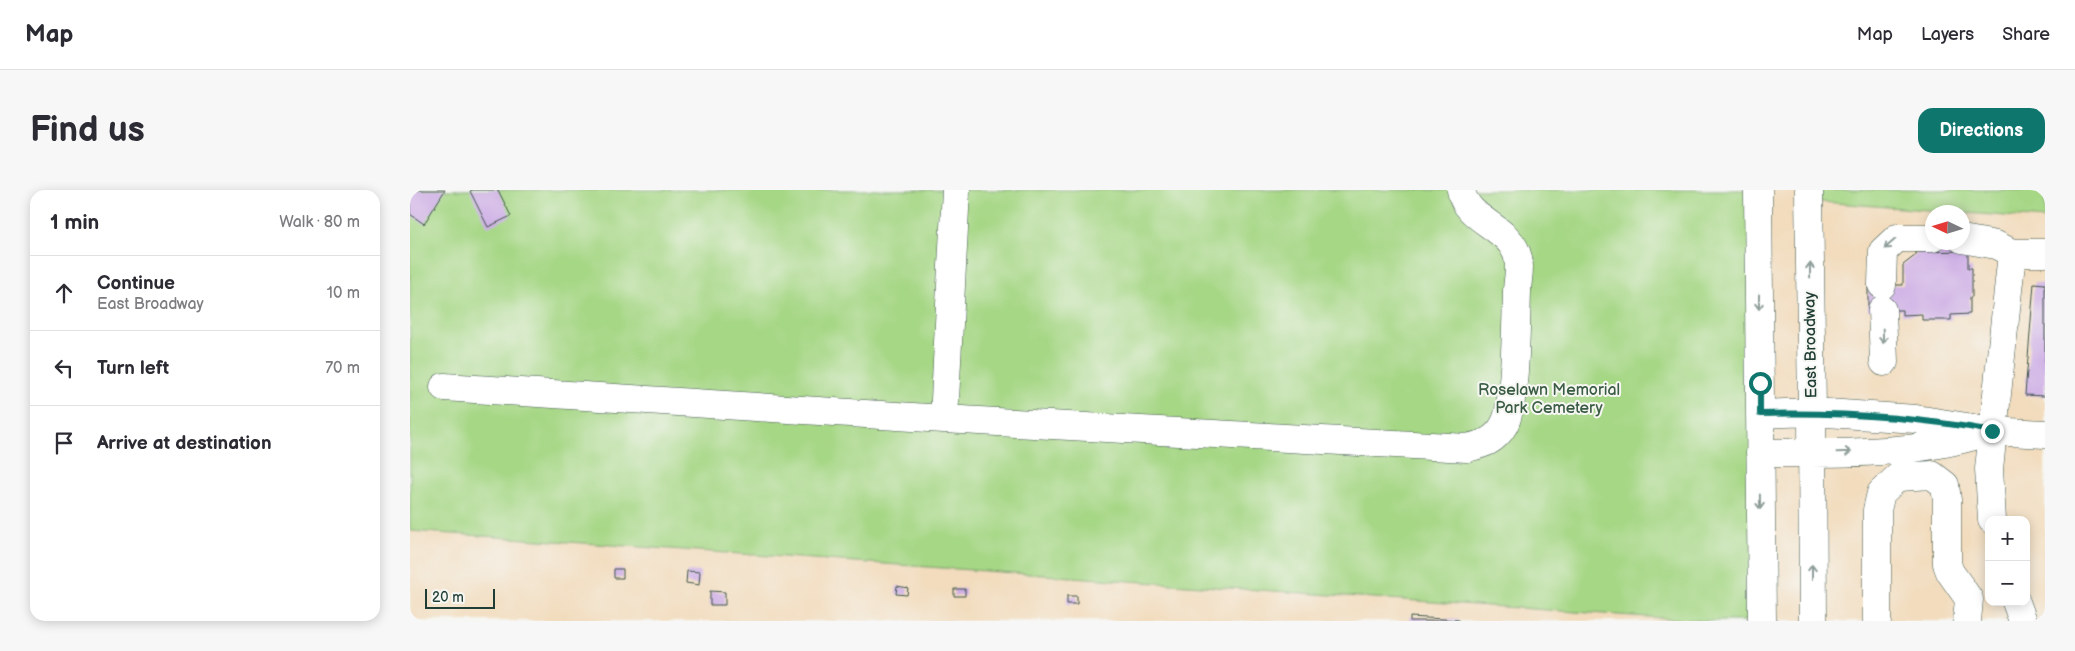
<!DOCTYPE html>
<html lang="en">
<head>
<meta charset="utf-8">
<style>
  body { margin:0; font-family:"Balsamiq Sans",sans-serif; background:#f7f7f7; color:#2b2b33 }
  .controls { position:absolute; right:15px; bottom:15px; display:grid; overflow:hidden; border-radius:10px; box-shadow:0 2px 12px #0003 }
  .controls button { width:45px; height:45px; display:grid; place-items:center; padding:0; border:0; border-bottom:1px solid #e1e1e2; background:#fff; color:#2b2b33; font:25px sans-serif }
  .compass { position:absolute; left:1515px; top:15px; width:45px; height:45px; border-radius:50%; background:#fff; box-shadow:0 2px 12px #0003; rotate:274deg }
  .scale { position:absolute; left:15px; bottom:12px; width:70px; box-sizing:border-box; padding-left:5px; border:2px solid #1f3d34; border-top:0; font-size:14px; line-height:18px; white-space:nowrap; color:#1f3d34; -webkit-text-stroke:4px #f6f6f2; paint-order:stroke }
  .stop { position:absolute; width:15px; height:15px; margin:-11px; border:4px solid #0f766e; border-radius:50%; background:#fff }
  .stop.end { background:#0f766e; border-color:#fff; box-shadow:0 1px 5px #0008 }
  .list { margin:0; padding:0; list-style:none }
  h2 { display:flex; justify-content:space-between; align-items:center; height:65px; margin:0; padding:0 20px; font-size:21px }
  h2 small { font-size:16px; font-weight:400; color:#7c7c81 }
  .list li { display:grid; grid-template-columns:32px 1fr auto; gap:15px; align-items:center; box-sizing:border-box; height:75px; padding:0 20px; border-top:1px solid #e1e1e2 }
  .list b { display:block; font-size:19px; white-space:nowrap }
  .list p { margin:0; font-size:16px; white-space:nowrap; color:#7c7c81 }
  .list em { font-size:16px; font-style:normal; color:#7c7c81 }
  .icon { flex:none; width:28px; height:28px; fill:none; stroke:currentColor; stroke-width:2; stroke-linecap:round; stroke-linejoin:round }
  .map { position:relative; flex:none; width:1635px; height:431px; overflow:hidden; border-radius:15px }
  header { display:flex; align-items:center; gap:30px; box-sizing:border-box; height:70px; padding:0 25px; background:#fff; border-bottom:1px solid #e1e1e2 }
  header strong { font-size:24px }
  nav { display:flex; gap:28px; margin-inline-start:auto; font-size:18px }
  .intro { display:flex; align-items:center; justify-content:space-between; box-sizing:border-box; height:120px; padding:0 30px }
  h1 { margin:0; font-size:35px }
  .button { padding:12px 22px; border-radius:15px; background:#0f766e; color:#fff; font-size:18px; font-weight:700 }
  main { display:flex; gap:30px; padding:0 30px }
  aside { flex:1; background:#fff; border-radius:15px; box-shadow:0 2px 12px #0003 }
  .map>svg:first-child { display:block }
</style>
</head>
<body>
<header>
<strong>Map</strong>
<nav><a>Map</a><a>Layers</a><a>Share</a></nav>
</header>
<div class="intro"><h1>Find us</h1><a class="button">Directions</a></div>
<main>
<aside>
<h2>1 min<small>Walk · 80 m</small></h2>
<ul class="list">
<li><svg class="icon" aria-label="ahead" viewBox="0 0 24 24"><path d="M12 20V5M6 11l6-6 6 6"/></svg><div><b>Continue</b><p>East Broadway</p></div><em>10 m</em></li>
<li><svg class="icon" aria-label="left" viewBox="0 0 24 24"><path d="M17 20v-9H6M10 6l-5 5 5 5"/></svg><div><b>Turn left</b></div><em>70 m</em></li>
<li><svg class="icon" aria-label="arrive" viewBox="0 0 24 24"><path d="M6 21V4h12l-3 4 3 4H6"/></svg><div><b>Arrive at destination</b></div></li>
</ul>
</aside>
<div class="map">
<svg width="1635" height="431" viewBox="0 0 1635 431">
  <rect width="100%" height="100%" fill="#f6f6f2"/>
  <filter id="ink" filterUnits="userSpaceOnUse"><feTurbulence type="fractalNoise" baseFrequency=".02" numOctaves="2"/><feDisplacementMap in="SourceGraphic" scale="10" xChannelSelector="R" yChannelSelector="G"/><feConvolveMatrix kernelMatrix="1 2 1 2 8 2 1 2 1" color-interpolation-filters="sRGB"/></filter>
  <filter id="wash" filterUnits="userSpaceOnUse"><feTurbulence type="fractalNoise" baseFrequency=".0096" numOctaves="4" result="noise"/><feDisplacementMap in="SourceGraphic" scale="20" xChannelSelector="R" yChannelSelector="G"/><feGaussianBlur stdDeviation="1.12" result="paint"/><feColorMatrix in="noise" values="0 0 0 0 0 0 0 0 0 0 0 0 0 0 0 0 0 1.4 0 .05"/><feComposite in="paint" operator="in"/></filter>
  <g filter="url(#wash)">
    <rect width="100%" height="100%" fill="#f2dcbd"/>
    <path fill="#a6d785" stroke="#628a5c" d="M 0,0 L 1348,0 L 1352,431 L 1295,431 L 0,341 Z
      M 1399,0 L 1635,0 L 1635,29 L 1399,11 Z"/>
    <g id="blocks">
      <path fill="#cdade5" d="M 5,0 L 35,0 L 14,34 L 0,24 L 0,8 Z
        M 63,0 L 88,0 L 101,26 L 78,37 L 60,1 Z
        M 1558,61 L 1558,78 L 1562,78 L 1562,107 L 1560,107 L 1560,124 L 1541,125 L 1541,130 L 1512,130 L 1512,124 L 1492,125 L 1492,120 L 1458,120 L 1458,95 L 1493,95 L 1493,75 L 1506,65 L 1506,62 Z
        M 1624,93 L 1635,94 L 1635,206 L 1615,205 Z
        M 204,379 L 213,379 L 213,388 L 204,388 Z
        M 277,381 L 290,382 L 289,395 L 276,393 Z
        M 487,396 L 498,398 L 497,405 L 486,404 Z
        M 544,399 L 555,399 L 555,406 L 544,406 Z
        M 300,401 L 315,402 L 315,415 L 300,415 Z
        M 657,406 L 667,406 L 667,414 L 657,414 Z
        M 1000,427 L 1049,430 L 1049,431 L 1000,431 Z"/>
    </g>
  </g>
  <g filter="url(#ink)">
    <use href="#blocks" fill-opacity="0" stroke="#3f5549" stroke-width="1"/>
    <g fill="none" stroke-linecap="round" stroke-linejoin="round">
      <g stroke="#3f5549" stroke-width="29">
        <path id="minor" d="M 546,0 L 534,229 L 1057,258 C 1074,254 1085,251 1094,235 C 1106,215 1106,130 1107,102 C 1107,92 1111,78 1108,68 C 1101,36 1056,32 1051,0
          M 1348,0 L 1352,431
          M 1399,0 L 1402,222 L 1403,431
          M 1552,49 L 1586,55 L 1602,63 L 1635,63
          M 1472,95 L 1473,61 L 1487,48 L 1522,48
          M 1472,120 L 1474,172
          M 34,197 L 534,229
          M 1350,224 L 1402,222 L 1506,229 L 1582,241 L 1635,244
          M 1350,263 C 1424,263 1503,266 1574,243
          M 1582,330 L 1579,279 L 1602,63
          M 1606,412 L 1613,431
          M 1467,431 L 1467,320 L 1471,303 L 1488,287 L 1522,285 L 1535,295 L 1537,310 L 1537,374 L 1540,382 L 1559,409 L 1557,431"/>
      </g>
      <use href="#minor" stroke="#fff" stroke-width="28"/>
    </g>
    <defs><path id="oneway-shaft" d="M-6 0H5M1.5-3L5.5 0L1.5 3" fill="none" stroke-width="1.6" stroke-linecap="round" stroke-linejoin="round" transform="scale(1.25)"/></defs>
    <g stroke="#8f9e9a">
      <use href="#oneway-shaft" transform="translate(1480 54) rotate(139)"/>
      <use href="#oneway-shaft" transform="translate(1400 80) rotate(-91)"/>
      <use href="#oneway-shaft" transform="translate(1349 112) rotate(90)"/>
      <use href="#oneway-shaft" transform="translate(1473 146) rotate(88)"/>
      <use href="#oneway-shaft" transform="translate(1434 262) rotate(-2)"/>
      <use href="#oneway-shaft" transform="translate(1350 312) rotate(89)"/>
      <use href="#oneway-shaft" transform="translate(1402 382) rotate(-90)"/>
    </g>
  </g>
  <g fill="none" stroke-linecap="round" stroke-linejoin="round" filter="url(#ink)">
    <path stroke="#0f766e" stroke-width="6" d="M 1350,193 L 1350,224 C 1428,222 1505,227 1582,241"/>
  </g>
  <g text-anchor="middle" dominant-baseline="central" stroke-width="4" stroke-linejoin="round" paint-order="stroke">
    <g font-size="16" fill="#1f3d34" stroke="#f6f6f2">
      <text transform="translate(1401 155) rotate(-91)">East Broadway</text>
    </g>
    <g font-size="16" fill="#3a5c44" stroke="#f6f6f2">
      <text x="1139" y="200">Roselawn Memorial<tspan x="1139" dy="18">Park Cemetery</tspan></text>
    </g>
  </g>
</svg>
<div class="controls">
<button>+</button>
<button>−</button>
</div>
<svg class="compass" viewBox="-18 -18 36 36"><path d="M0-13l5 13h-10z" fill="#e53935"/><path d="M0 13l5-13h-10z" fill="#7c7c81"/></svg>
<div class="scale">20 m</div>
<div class="stop" style="left:1350px;top:193px"></div>
<div class="stop end" style="left:1582px;top:241px"></div>
</div>
</main>
</body>
</html>
